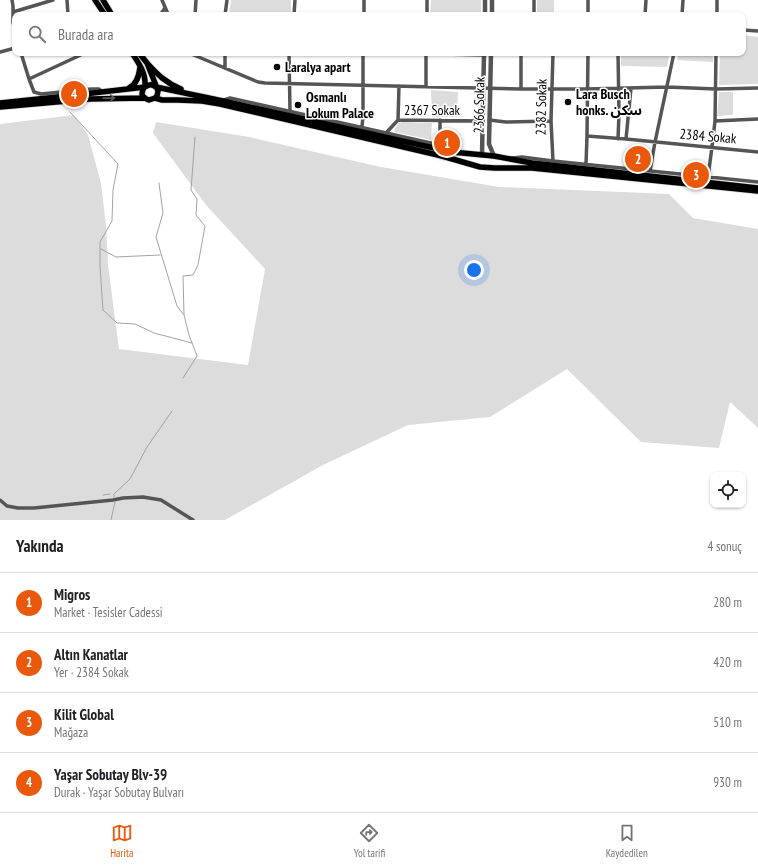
<!DOCTYPE html>
<html lang="tr">
<head>
<meta charset="utf-8">
<style>
  body { margin:0; font-family:"PT Sans Narrow","Noto Sans Arabic",sans-serif; background:#f6f6f6; color:#202124 }
  .controls { position:absolute; right:12px; bottom:12px; display:grid; overflow:hidden; border-radius:8px; box-shadow:0 1px 3px #0004 }
  .controls button { width:36px; height:36px; display:grid; place-items:center; padding:0; border:0; border-bottom:1px solid #e0e0e0; background:#fff; color:#202124; font:20px sans-serif }
  .you { position:absolute; left:474px; top:270px; width:14px; height:14px; margin:-10px; border:3px solid #fff; border-radius:50%; background:#1a73e8; box-shadow:0 0 0 6px #1a73e833 }
  .badge { display:grid; place-items:center; width:26px; height:26px; border-radius:50%; background:#ea580c; color:#fff; font-size:13px; font-weight:700 }
  .pin { position:absolute; translate:-50% -50%; border:2px solid #fff; box-shadow:0 1px 4px #0006 }
  .list { margin:0; padding:0; list-style:none }
  h2 { display:flex; justify-content:space-between; align-items:center; height:52px; margin:0; padding:0 16px; font-size:17px }
  h2 small { font-size:13px; font-weight:400; color:#757577 }
  .list li { display:grid; grid-template-columns:26px 1fr auto; gap:12px; align-items:center; box-sizing:border-box; height:60px; padding:0 16px; border-top:1px solid #e0e0e0 }
  .list b { display:block; font-size:15px; white-space:nowrap }
  .list p { margin:0; font-size:13px; white-space:nowrap; color:#757577 }
  .list em { font-size:13px; font-style:normal; color:#757577 }
  .icon { flex:none; width:22px; height:22px; fill:none; stroke:currentColor; stroke-width:2; stroke-linecap:round; stroke-linejoin:round }
  .map { position:relative; flex:none; width:758px; height:520px; overflow:hidden }
  .search { position:absolute; background:#fff; box-shadow:0 1px 3px #0004; left:12px; right:12px; top:12px; height:44px; display:flex; align-items:center; gap:10px; box-sizing:border-box; padding:0 14px; border-radius:8px; color:#757577; font-size:15px }
  .sheet { height:292px; background:#fff }
  nav { display:flex; justify-content:space-around; align-items:center; box-sizing:border-box; height:56px; border-top:1px solid #e0e0e0; background:#fff; font-size:11px; color:#757577 }
  nav a { display:grid; justify-items:center; gap:2px }
  nav .on { color:#ea580c }
  .map>svg:first-child { display:block }
</style>
</head>
<body>
<div class="map">
<svg width="758" height="520" viewBox="0 0 758 520">
  <rect width="100%" height="100%" fill="#fff"/>
  <path fill="#dcdcdc" d="M 231,0 L 291,0 L 291,15 L 229,14 Z
    M 431,0 L 481,0 L 481,15 L 430,15 Z
    M 537,0 L 554,0 L 554,15 L 537,15 Z
    M 743,35 L 758,37 L 758,84 L 719,85 L 720,53 L 743,53 Z
    M 621,53 L 670,53 L 667,67 L 621,66 Z
    M 678,53 L 713,53 L 713,62 L 677,60 Z
    M 431,90 L 458,92 L 457,117 L 432,117 Z
    M 719,92 L 733,92 L 733,115 L 717,116 Z
    M 74,115 L 88,135 L 101,183 L 106,226 L 108,265 L 119,349 L 248,365 L 265,269 L 206,205 L 153,133 L 156,122 L 249,137 L 381,167 L 499,187 L 669,194 L 693,218 L 758,229 L 758,428 L 730,402 L 719,448 L 641,442 L 567,369 L 490,417 L 408,425 L 323,465 L 225,520 L 0,520 L 0,124 Z
    M 402,122 L 432,123 L 431,140 L 395,132 L 394,131 L 398,124 Z"/>
  <g fill="none" stroke-linecap="round" stroke-linejoin="round">
    <path stroke="#a3a3a3" stroke-width="1" d="M 70,112 L 118,164 L 113,190 L 112,221 L 100,242 L 100,267 L 103,310 L 117,323 L 135,324 L 154,333 L 192,343
      M 159,183 L 163,213 L 156,237 L 177,306 L 183,314
      M 101,249 L 116,257 L 160,255
      M 183,378 L 197,356 L 189,335 L 184,315 L 183,276 L 193,275 L 198,265 L 205,226 L 196,215 L 197,199 L 191,190 L 195,137
      M 103,495 L 110,494
      M 114,497 L 114,494 L 130,479 L 147,447 L 172,411
      M 111,520 L 115,502"/>
    <g stroke="#dbdbdb" stroke-width="7">
      <path id="primary" d="M 95,0 L 105,15
        M 103,0 L 112,15
        M 132,53 C 138,62 146,73 145,85 C 144,88 142,90 142,94 C 143,97 146,99 149,100 L 155,98 L 162,100 L 178,100 L 202,101 L 220,104 L 442,156 L 480,167 L 495,168 L 532,168 L 758,191
        M 139,53 L 147,63 L 155,83 L 158,91 L 157,96 L 155,98
        M 147,63 C 158,75 166,83 181,89
        M 129,88 C 137,84 139,76 140,67
        M 0,103 L 67,96 L 145,87 C 149,84 152,84 156,87 L 223,101 L 452,152 L 494,156 L 532,163 L 758,188
        M 0,107 L 90,99 L 145,98"/>
    </g>
    <path stroke="#555" stroke-width="3.5" d="M 12,0 L 13,6 L 13,22 L 15,31
      M 67,0 L 68,15
      M 162,0 L 168,14 L 170,15
      M 364,0 L 364,15
      M 534,0 L 534,15
      M 588,0 L 588,15
      M 13,12 L 53,0
      M 160,15 L 165,8
      M 195,15 L 196,0
      M 225,15 L 227,0
      M 294,15 L 295,0
      M 427,15 L 427,0
      M 645,15 L 646,0
      M 682,15 L 683,0
      M 717,15 L 717,0
      M 743,30 L 758,31
      M 0,52 L 15,48
      M 21,53 L 29,79 L 34,92 L 41,94 L 92,89 L 99,89 L 102,92
      M 189,53 L 258,82 L 265,83 L 521,89 L 587,89 L 667,87 L 716,89 L 758,88
      M 225,53 L 225,68
      M 289,53 L 290,111
      M 400,53 L 484,55
      M 29,79 L 85,53
      M 426,86 L 426,53
      M 521,89 L 521,53
      M 224,100 L 230,98 L 453,148 L 458,152
      M 398,120 L 399,86
      M 440,120 L 440,145
      M 489,120 L 506,122 L 551,121
      M 715,121 L 758,119
      M 362,127 L 363,116 L 363,53
      M 386,133 L 398,120 L 483,121
      M 587,136 L 626,139 L 758,152
      M 618,139 L 619,113 L 618,53
      M 626,139 L 631,88
      M 512,158 L 522,157 L 553,161 L 758,182
      M 553,161 L 551,121 L 553,53
      M 586,164 L 587,136 L 588,53
      M 650,171 L 655,142 L 674,53
      M 708,177 L 712,147 L 715,121 L 716,53
      M 0,500 L 7,506 L 18,508 L 34,508 L 113,500 L 123,498 L 143,497 L 161,500 L 193,520"/>
    <path stroke="#555" stroke-width="4.5" d="M 485,15 L 485,0
      M 492,15 L 492,0
      M 491,53 L 489,144 L 494,156
      M 482,155 L 484,53"/>
    <use href="#primary" stroke="#000" stroke-width="5.5"/>
  </g>
  <defs><path id="oneway-shaft" d="M-6 0H5M1.5-3L5.5 0L1.5 3" fill="none" stroke-width="1.6" stroke-linecap="round" stroke-linejoin="round"/></defs>
  <use stroke="#595959" href="#oneway-shaft" transform="translate(109 98) rotate(-1)"/>
  <g fill="#000" stroke="#fff" stroke-width="1.5">
    <circle cx="277" cy="67" r="4"/>
    <circle cx="568" cy="102" r="4"/>
    <circle cx="298" cy="105" r="4"/>
  </g>
  <g text-anchor="middle" dominant-baseline="central" stroke-width="3" stroke-linejoin="round" paint-order="stroke">
    <g font-size="14" font-weight="bold" fill="#000" stroke="#fff" text-anchor="start">
      <text x="285" y="67">Laralya apart</text>
      <text x="576" y="94">Lara Busch<tspan x="576" dy="16">honks. سكن</tspan></text>
      <text x="306" y="97">Osmanlı<tspan x="306" dy="16">Lokum Palace</tspan></text>
    </g>
    <g font-size="14" fill="#000" stroke="#fff">
      <text transform="translate(479 105) rotate(-89)">2366 Sokak</text>
      <text transform="translate(541 107) rotate(-89)">2382 Sokak</text>
      <text x="432" y="110">2367 Sokak</text>
      <text transform="translate(708 136) rotate(5)">2384 Sokak</text>
    </g>
  </g>
</svg>
<div class="controls">
<button><svg class="icon" aria-label="locate" viewBox="0 0 24 24"><circle cx="12" cy="12" r="6"/><path d="M12 2v4M12 18v4M2 12h4M18 12h4"/></svg></button>
</div>
<div class="you"></div>
<div class="pin badge" style="left:447px;top:143px">1</div>
<div class="pin badge" style="left:638px;top:159px">2</div>
<div class="pin badge" style="left:696px;top:175px">3</div>
<div class="pin badge" style="left:74px;top:94px">4</div>
<div class="search"><svg class="icon" aria-label="search" viewBox="0 0 24 24"><circle cx="10" cy="10" r="6"/><path d="M15 15l6 6"/></svg>Burada ara</div>
</div>
<section class="sheet">
<h2>Yakında<small>4 sonuç</small></h2>
<ul class="list">
<li><span class="badge">1</span><div><b>Migros</b><p>Market · Tesisler Cadessi</p></div><em>280 m</em></li>
<li><span class="badge">2</span><div><b>Altın Kanatlar</b><p>Yer · 2384 Sokak</p></div><em>420 m</em></li>
<li><span class="badge">3</span><div><b>Kilit Global</b><p>Mağaza</p></div><em>510 m</em></li>
<li><span class="badge">4</span><div><b>Yaşar Sobutay Blv-39</b><p>Durak · Yaşar Sobutay Bulvarı</p></div><em>930 m</em></li>
</ul>
</section>
<nav>
<a class="on"><svg class="icon" aria-label="map" viewBox="0 0 24 24"><path d="M3 6l6-2 6 2 6-2v14l-6 2-6-2-6 2zM9 4v14M15 6v14"/></svg>Harita</a>
<a><svg class="icon" aria-label="directions" viewBox="0 0 24 24"><path d="M12 3l9 9-9 9-9-9zM9 14v-3h6M13 9l2 2-2 2"/></svg>Yol tarifi</a>
<a><svg class="icon" aria-label="saved" viewBox="0 0 24 24"><path d="M7 4h10v16l-5-4-5 4z"/></svg>Kaydedilen</a>
</nav>
</body>
</html>
